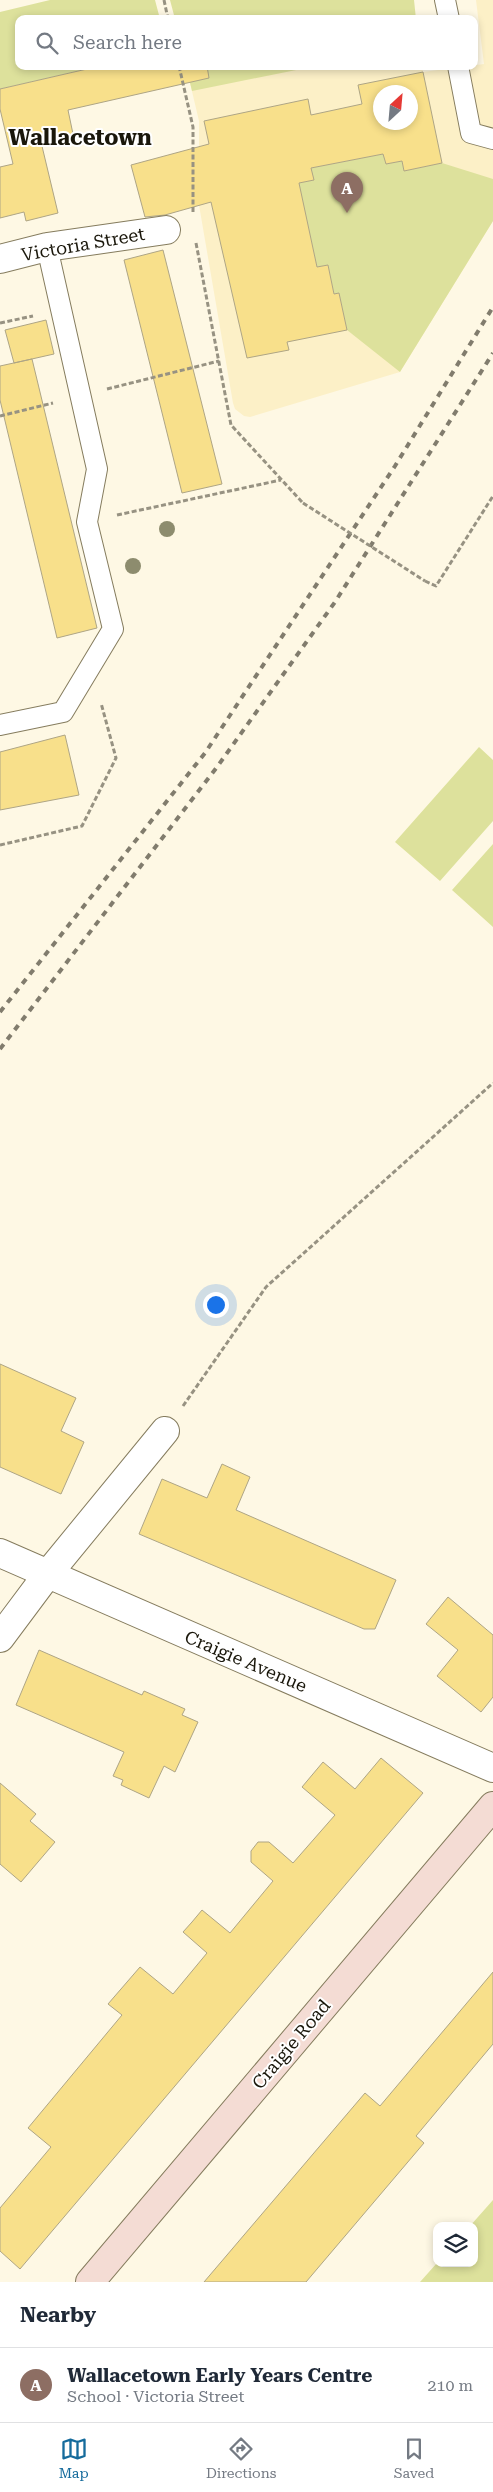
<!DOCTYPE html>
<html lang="en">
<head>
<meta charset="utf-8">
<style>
  body { margin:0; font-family:"Roboto Serif",serif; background:#f2f2f3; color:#1f2937 }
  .controls { position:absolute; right:15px; bottom:15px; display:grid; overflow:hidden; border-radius:10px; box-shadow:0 2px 8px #0003 }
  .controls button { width:45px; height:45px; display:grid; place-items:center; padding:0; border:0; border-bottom:1px solid #e0e1e3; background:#fff; color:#1f2937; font:25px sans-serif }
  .compass { position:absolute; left:373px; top:85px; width:45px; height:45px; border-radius:50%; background:#fff; box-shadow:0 2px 8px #0003; rotate:26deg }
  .you { position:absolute; left:215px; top:1304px; width:18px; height:18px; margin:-12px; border:4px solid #fff; border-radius:50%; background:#1a73e8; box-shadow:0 0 0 8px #1a73e833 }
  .badge { display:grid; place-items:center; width:32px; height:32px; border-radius:50%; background:#156b9c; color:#fff; font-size:16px; font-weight:700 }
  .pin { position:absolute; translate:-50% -41px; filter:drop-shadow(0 1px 2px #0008) }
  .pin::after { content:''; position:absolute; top:26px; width:18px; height:15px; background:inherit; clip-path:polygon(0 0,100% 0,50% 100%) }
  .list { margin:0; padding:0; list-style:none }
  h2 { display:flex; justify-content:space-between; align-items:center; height:65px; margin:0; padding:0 20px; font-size:21px }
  h2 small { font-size:16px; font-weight:400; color:#747a83 }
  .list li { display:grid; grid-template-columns:32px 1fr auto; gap:15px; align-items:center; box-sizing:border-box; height:75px; padding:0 20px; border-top:1px solid #e0e1e3 }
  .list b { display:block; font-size:19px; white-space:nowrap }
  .list p { margin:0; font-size:16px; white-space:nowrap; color:#747a83 }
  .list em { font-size:16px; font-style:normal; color:#747a83 }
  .icon { flex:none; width:28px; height:28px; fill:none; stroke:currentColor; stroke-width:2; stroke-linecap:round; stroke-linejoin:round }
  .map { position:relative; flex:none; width:493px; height:2282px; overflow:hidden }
  .search { position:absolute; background:#fff; box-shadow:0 2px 8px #0003; left:15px; right:15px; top:15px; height:55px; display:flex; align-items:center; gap:12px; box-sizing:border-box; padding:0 18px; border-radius:10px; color:#747a83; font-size:19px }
  .sheet { height:140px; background:#fff }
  nav { display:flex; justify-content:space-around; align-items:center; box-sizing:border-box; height:70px; border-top:1px solid #e0e1e3; background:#fff; font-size:14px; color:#747a83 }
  nav a { display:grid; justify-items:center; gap:2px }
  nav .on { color:#156b9c }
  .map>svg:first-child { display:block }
</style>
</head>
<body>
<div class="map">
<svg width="493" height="2282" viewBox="0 0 493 2282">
  <rect width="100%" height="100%" fill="#fef8e4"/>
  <path fill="#fcf0c7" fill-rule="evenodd" d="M 476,0 L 493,0 L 493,221 L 400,372 L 250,417 L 244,416 L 235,409 L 233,403 L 199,205 L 199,121 L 186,66 L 422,66 L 423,72 L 484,64 ZM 380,92 L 410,92 L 410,122 L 380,122 Z"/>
  <path fill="#dde19c" d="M 50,0 L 155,0 L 160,19 L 19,19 L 19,66 L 100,66 L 0,89 L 0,12 Z
    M 170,0 L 414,0 L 416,19 L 175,19 Z
    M 186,66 L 316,66 L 192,91 Z
    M 383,154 L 386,164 L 402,161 L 404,171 L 442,163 L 493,179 L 493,221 L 400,372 L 347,330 L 339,293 L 334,294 L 328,265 L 317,267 L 298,183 L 313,180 L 311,168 Z
    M 479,747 L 493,760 L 493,821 L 440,881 L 395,842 Z
    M 493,844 L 493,927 L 452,890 Z
    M 493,2200 L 493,2282 L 420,2282 L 437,2263 L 474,2263 L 474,2226 L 470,2226 Z"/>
  <path fill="#f8e08b" stroke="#aea585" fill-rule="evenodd" d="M 100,66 L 207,66 L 209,78 L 68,110 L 73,134 L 41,142 L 58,213 L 26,221 L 24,212 L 0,218 L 0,167 L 13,164 L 0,109 L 0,89 Z
    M 423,72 L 442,163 L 404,171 L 402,161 L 386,164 L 383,154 L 311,168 L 314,180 L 299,183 L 317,267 L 328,265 L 334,294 L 339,293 L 347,330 L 287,342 L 289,350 L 247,358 L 211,202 L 165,215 L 145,217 L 131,165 L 209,144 L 204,121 L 308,99 L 311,115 L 362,104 L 358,85 ZM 380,92 L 410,92 L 410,122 L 380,122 Z
    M 163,250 L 222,484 L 182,493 L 124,260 Z
    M 46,320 L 54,354 L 14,363 L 5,330 Z
    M 32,359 L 97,628 L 57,638 L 0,400 L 0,366 Z
    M 65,735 L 79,795 L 0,810 L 0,752 Z
    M 0,1364 L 76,1398 L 61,1431 L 84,1442 L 61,1494 L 0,1467 Z
    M 222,1464 L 250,1477 L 236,1510 L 396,1580 L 375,1629 L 364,1629 L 139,1534 L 162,1479 L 207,1498 Z
    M 448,1597 L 493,1635 L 493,1697 L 481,1712 L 437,1676 L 458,1650 L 426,1624 Z
    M 39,1650 L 142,1695 L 144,1691 L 185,1709 L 182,1715 L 198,1722 L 175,1772 L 164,1766 L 149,1798 L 121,1785 L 123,1780 L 113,1776 L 124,1752 L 16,1705 Z
    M 381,1758 L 423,1793 L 20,2269 L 0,2251 L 0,2208 L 51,2147 L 28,2128 L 122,2015 L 108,2004 L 140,1967 L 173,1994 L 207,1953 L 183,1932 L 192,1922 L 202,1910 L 230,1933 L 273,1881 L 251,1862 L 251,1851 L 258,1842 L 269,1842 L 293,1863 L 335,1815 L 302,1787 L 323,1762 L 355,1789 Z
    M 0,1783 L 36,1814 L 30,1821 L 55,1842 L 21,1882 L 0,1864 Z
    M 493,1972 L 493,2044 L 416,2136 L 424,2143 L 306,2282 L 204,2282 L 365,2093 L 380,2106 Z"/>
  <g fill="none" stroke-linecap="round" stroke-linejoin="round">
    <g stroke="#857c5e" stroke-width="22">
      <path id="service" d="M 445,0 L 449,19
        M 458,66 L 471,133 L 493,139
        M 0,725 L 63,712 L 113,629 L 87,522 L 97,469 L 47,247"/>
    </g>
    <g stroke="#857c5e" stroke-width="30">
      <path id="minor" d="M 0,259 L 47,247 L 166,230
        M 0,1553 L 493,1768
        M 0,1638 L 47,1575 L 165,1431"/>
    </g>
    <g stroke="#857c5e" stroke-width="30">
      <path id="secondary" d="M 90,2282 L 493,1806"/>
    </g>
    <path stroke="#979282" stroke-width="3" stroke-dasharray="5 2.5" stroke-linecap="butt" d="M 164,0 L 168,19
      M 179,66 L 193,127 L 193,213
      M 196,243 L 231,425 L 303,503
      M 0,323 L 33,316
      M 107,389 L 219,361
      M 0,416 L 53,403
      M 117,515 L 281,480
      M 425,581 L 436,586 L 493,496
      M 0,845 L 82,826 L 116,758 L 101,703
      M 183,1406 L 266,1287 L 493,1083"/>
    <use href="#service" stroke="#fff" stroke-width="20"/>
    <use href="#minor" stroke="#fff" stroke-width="28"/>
    <use href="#secondary" stroke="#f4dcd4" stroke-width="28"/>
    <path stroke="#817c6d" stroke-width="4" stroke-dasharray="6 6" stroke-linecap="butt" d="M 0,1012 L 205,753 L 395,466 L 493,307
      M 0,1049 L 217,767 L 335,602 L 493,353"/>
    <path stroke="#979282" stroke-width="3" stroke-dasharray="5 2.5" stroke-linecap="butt" d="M 303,503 L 425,581"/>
  </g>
  <g fill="#8d8c6e">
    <circle cx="167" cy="529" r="8"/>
    <circle cx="133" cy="566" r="8"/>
  </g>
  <g text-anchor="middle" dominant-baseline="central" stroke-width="4" stroke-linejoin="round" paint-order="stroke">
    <g font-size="18" fill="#1a170b" stroke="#fff">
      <text transform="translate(83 244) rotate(-10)">Victoria Street</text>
      <text transform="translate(246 1661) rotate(23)">Craigie Avenue</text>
      <text transform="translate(291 2044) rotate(-50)">Craigie Road</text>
    </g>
    <g font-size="22" font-weight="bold" fill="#1a170b" stroke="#fff">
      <text x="80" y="137">Wallacetown</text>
    </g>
  </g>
</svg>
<div class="controls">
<button><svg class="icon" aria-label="layers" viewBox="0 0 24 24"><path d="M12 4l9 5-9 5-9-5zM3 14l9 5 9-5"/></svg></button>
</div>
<svg class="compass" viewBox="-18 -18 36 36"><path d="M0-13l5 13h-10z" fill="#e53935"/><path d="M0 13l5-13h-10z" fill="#747a83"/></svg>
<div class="you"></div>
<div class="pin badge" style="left:347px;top:213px;background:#8d6e63">A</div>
<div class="search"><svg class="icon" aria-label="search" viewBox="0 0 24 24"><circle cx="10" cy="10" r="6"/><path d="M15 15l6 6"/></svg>Search here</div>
</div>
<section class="sheet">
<h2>Nearby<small></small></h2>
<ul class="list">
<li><span class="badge" style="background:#8d6e63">A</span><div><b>Wallacetown Early Years Centre</b><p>School · Victoria Street</p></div><em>210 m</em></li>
</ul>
</section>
<nav>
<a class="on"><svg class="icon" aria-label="map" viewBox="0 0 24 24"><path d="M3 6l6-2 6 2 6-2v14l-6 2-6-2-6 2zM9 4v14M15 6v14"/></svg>Map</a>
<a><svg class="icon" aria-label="directions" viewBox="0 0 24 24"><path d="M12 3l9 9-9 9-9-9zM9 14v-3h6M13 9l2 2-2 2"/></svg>Directions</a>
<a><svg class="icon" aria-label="saved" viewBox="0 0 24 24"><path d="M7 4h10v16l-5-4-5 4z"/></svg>Saved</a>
</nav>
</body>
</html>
